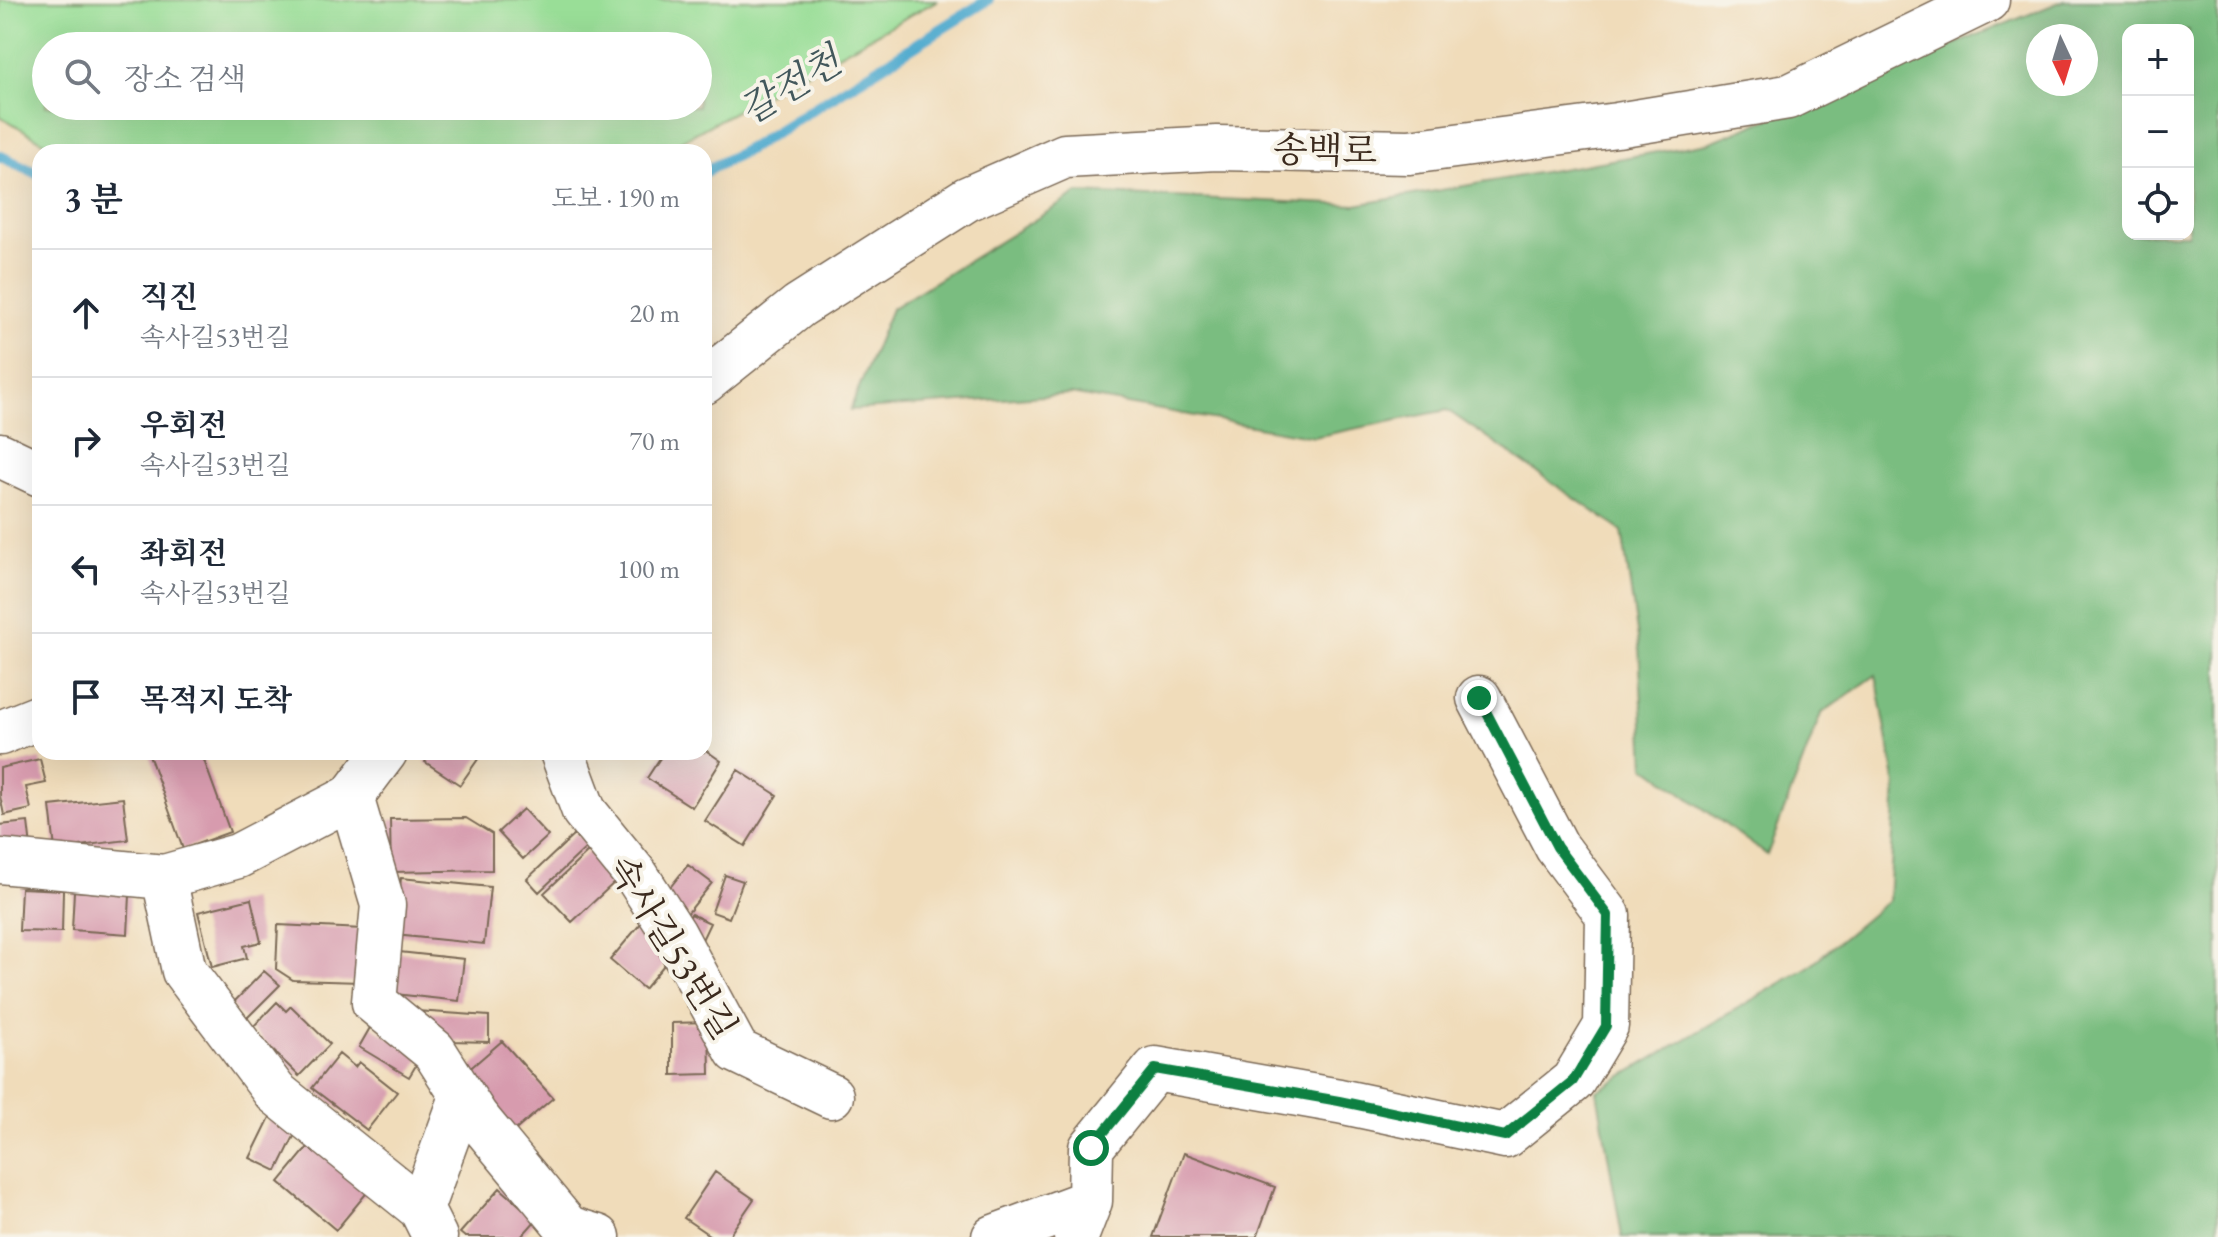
<!DOCTYPE html>
<html lang="ko">
<head>
<meta charset="utf-8">
<style>
  body { margin:0; font-family:"EB Garamond","Noto Serif KR",serif; background:#f2f2f3; color:#1f2937 }
  .controls { position:absolute; right:24px; top:24px; display:grid; overflow:hidden; border-radius:16px; box-shadow:0 8px 32px #0002 }
  .controls button { width:72px; height:72px; display:grid; place-items:center; padding:0; border:0; border-bottom:2px solid #e0e1e3; background:#fff; color:#1f2937; font:40px sans-serif }
  .compass { position:absolute; left:2026px; top:24px; width:72px; height:72px; border-radius:50%; background:#fff; box-shadow:0 8px 32px #0002; rotate:176deg }
  .stop { position:absolute; width:24px; height:24px; margin:-18px; border:6px solid #0b8043; border-radius:50%; background:#fff }
  .stop.end { background:#0b8043; border-color:#fff; box-shadow:0 2px 8px #0008 }
  .list { margin:0; padding:0; list-style:none }
  h2 { display:flex; justify-content:space-between; align-items:center; height:104px; margin:0; padding:0 32px; font-size:34px }
  h2 small { font-size:26px; font-weight:400; color:#747a83 }
  .list li { display:grid; grid-template-columns:52px 1fr auto; gap:24px; align-items:center; box-sizing:border-box; height:128px; padding:0 32px; border-top:2px solid #e0e1e3 }
  .list b { display:block; font-size:30px; white-space:nowrap }
  .list p { margin:0; font-size:26px; white-space:nowrap; color:#747a83 }
  .list em { font-size:26px; font-style:normal; color:#747a83 }
  .icon { flex:none; width:44px; height:44px; fill:none; stroke:currentColor; stroke-width:2; stroke-linecap:round; stroke-linejoin:round }
  .map { position:relative; flex:none; width:2218px; height:1237px; overflow:hidden }
  .search { position:absolute; background:#fff; box-shadow:0 8px 32px #0002; left:32px; top:32px; width:680px; height:88px; display:flex; align-items:center; gap:20px; box-sizing:border-box; padding:0 28px; border-radius:44px; color:#747a83; font-size:30px }
  .panel { position:absolute; background:#fff; box-shadow:0 8px 32px #0002; left:32px; top:144px; width:680px; height:616px; border-radius:24px }
  .map>svg:first-child { display:block }
</style>
</head>
<body>
<div class="map">
<svg width="2218" height="1237" viewBox="0 0 2218 1237">
  <rect width="100%" height="100%" fill="#f7f3e8"/>
  <filter id="ink" filterUnits="userSpaceOnUse"><feTurbulence type="fractalNoise" baseFrequency=".0125" numOctaves="2"/><feDisplacementMap in="SourceGraphic" scale="16" xChannelSelector="R" yChannelSelector="G"/><feConvolveMatrix kernelMatrix="1 2 1 2 8 2 1 2 1" color-interpolation-filters="sRGB"/></filter>
  <filter id="wash" filterUnits="userSpaceOnUse"><feTurbulence type="fractalNoise" baseFrequency=".006" numOctaves="4" result="noise"/><feDisplacementMap in="SourceGraphic" scale="32" xChannelSelector="R" yChannelSelector="G"/><feGaussianBlur stdDeviation="1.8" result="paint"/><feColorMatrix in="noise" values="0 0 0 0 0 0 0 0 0 0 0 0 0 0 0 0 0 1.4 0 .05"/><feComposite in="paint" operator="in"/></filter>
  <g filter="url(#wash)">
    <rect width="100%" height="100%" fill="#f0dcba"/>
    <path fill="#99de97" stroke="#6a845a" stroke-width="2" fill-rule="evenodd" d="M 0,0 L 938,0 L 661,152 L 60,152 L 0,116 ZM 46,46 L 698,46 L 698,106 L 46,106 Z"/>
    <path fill="#7abd80" stroke="#5a744f" stroke-width="2" fill-rule="evenodd" d="M 2065,0 L 2218,0 L 2218,1237 L 1622,1237 L 1597,1091 L 1808,967 L 1889,900 L 1896,785 L 1876,675 L 1821,714 L 1767,855 L 1645,766 L 1639,645 L 1622,531 L 1447,410 L 1314,437 L 1071,394 L 850,410 L 891,309 L 1078,193 L 1356,205 L 1708,143 ZM 2128,30 L 2188,30 L 2188,234 L 2128,234 ZM 2038,36 L 2086,36 L 2086,84 L 2038,84 Z"/>
    <g fill="none" stroke-linecap="round" stroke-linejoin="round">
      <path stroke="#52accf" stroke-width="11" d="M 0,156 L 40,175
        M 704,172 L 750,148 L 988,0"/>
    </g>
    <g id="blocks">
      <path fill="#d79bae" d="M 704,749 L 721,761 L 692,807 L 647,778 L 664,752 L 704,752 Z
        M 148,752 L 201,752 L 230,832 L 183,849 Z
        M 432,752 L 483,752 L 460,785 L 425,762 Z
        M 40,759 L 46,783 L 26,787 L 31,809 L 4,815 L 0,796 L 0,768 Z
        M 738,770 L 777,795 L 745,846 L 705,821 Z
        M 123,798 L 128,840 L 55,849 L 50,806 Z
        M 523,809 L 548,836 L 523,859 L 498,832 Z
        M 466,818 L 492,834 L 492,870 L 391,872 L 390,819 Z
        M 28,822 L 31,848 L 0,851 L 0,825 Z
        M 576,833 L 588,846 L 539,892 L 527,879 Z
        M 588,852 L 616,881 L 572,922 L 544,893 Z
        M 688,865 L 712,883 L 683,919 L 660,900 Z
        M 725,875 L 743,881 L 729,918 L 712,912 Z
        M 401,878 L 490,887 L 484,944 L 395,935 Z
        M 21,888 L 63,890 L 62,932 L 19,931 Z
        M 74,891 L 130,895 L 128,934 L 72,930 Z
        M 251,899 L 261,942 L 244,946 L 247,958 L 212,967 L 198,912 Z
        M 691,914 L 710,923 L 701,942 L 682,933 Z
        M 647,916 L 669,959 L 644,989 L 610,960 Z
        M 278,925 L 363,929 L 361,982 L 293,980 L 276,969 Z
        M 399,952 L 464,959 L 459,1001 L 395,994 Z
        M 264,971 L 280,985 L 245,1020 L 231,1005 Z
        M 277,1002 L 286,1011 L 291,1006 L 330,1044 L 299,1076 L 251,1029 Z
        M 416,1011 L 489,1016 L 489,1042 L 451,1041 Z
        M 709,1022 L 710,1074 L 672,1075 L 672,1023 Z
        M 371,1026 L 421,1057 L 409,1077 L 359,1047 Z
        M 502,1041 L 553,1098 L 511,1134 L 489,1109 L 494,1104 L 466,1072 Z
        M 339,1054 L 355,1067 L 359,1062 L 397,1092 L 367,1130 L 312,1088 Z
        M 275,1107 L 302,1120 L 277,1171 L 250,1158 Z
        M 313,1141 L 370,1189 L 336,1230 L 279,1182 Z
        M 1184,1153 L 1275,1187 L 1257,1237 L 1153,1237 Z
        M 715,1172 L 754,1199 L 728,1237 L 712,1237 L 684,1218 Z
        M 500,1188 L 536,1220 L 521,1237 L 465,1237 L 460,1233 Z"/>
    </g>
  </g>
  <g filter="url(#ink)">
    <use href="#blocks" fill-opacity="0" stroke="#7a6855" stroke-width="2"/>
    <g fill="none" stroke-linecap="round" stroke-linejoin="round">
      <g stroke="#7a6855" stroke-width="47">
        <path id="minor" d="M 704,382 L 799,306 L 967,199 L 1065,156 L 1217,148 L 1409,152 L 1617,125 L 1788,97 L 1987,0
          M 0,455 L 40,474
          M 0,733 L 40,717
          M 385,752 L 351,797 L 383,905 L 374,1002 L 434,1051 L 476,1117 L 568,1228 L 598,1237
          M 562,752 L 584,811 L 636,875 L 674,934 L 737,1051 L 831,1096
          M 0,861 L 164,877 L 238,856 L 351,797
          M 164,877 L 184,971 L 275,1092 L 421,1209
          M 435,1237 L 421,1209 L 462,1097
          M 994,1237 L 1090,1201
          M 1076,1237 L 1090,1201 L 1091,1148 L 1155,1069 L 1339,1101 L 1505,1136 L 1573,1081 L 1606,1026 L 1608,915 L 1557,847 L 1479,698"/>
      </g>
      <use href="#minor" stroke="#fff" stroke-width="44"/>
    </g>
  </g>
  <g fill="none" stroke-linecap="round" stroke-linejoin="round" filter="url(#ink)">
    <path stroke="#0b8043" stroke-width="10" d="M 1091,1148 L 1155,1069 L 1339,1101 L 1505,1136 L 1573,1081 L 1606,1026 L 1608,915 L 1557,847 L 1479,698"/>
  </g>
  <g text-anchor="middle" dominant-baseline="central" stroke-width="8" stroke-linejoin="round" paint-order="stroke">
    <g font-size="36" fill="#3b2a1e" stroke="#f7f3e8">
      <text transform="translate(1325 150) rotate(1)">송백로</text>
      <text transform="translate(673 947) rotate(58)">속사길53번길</text>
    </g>
    <g font-size="38" font-style="italic" fill="#43585c" stroke="#f7f3e8">
      <text transform="translate(790 85) rotate(-31)">갈전천</text>
    </g>
  </g>
</svg>
<div class="controls">
<button>+</button>
<button>−</button>
<button><svg class="icon" aria-label="locate" viewBox="0 0 24 24"><circle cx="12" cy="12" r="6"/><path d="M12 2v4M12 18v4M2 12h4M18 12h4"/></svg></button>
</div>
<svg class="compass" viewBox="-18 -18 36 36"><path d="M0-13l5 13h-10z" fill="#e53935"/><path d="M0 13l5-13h-10z" fill="#747a83"/></svg>
<div class="stop" style="left:1091px;top:1148px"></div>
<div class="stop end" style="left:1479px;top:698px"></div>
<div class="search"><svg class="icon" aria-label="search" viewBox="0 0 24 24"><circle cx="10" cy="10" r="6"/><path d="M15 15l6 6"/></svg>장소 검색</div>
<section class="panel">
<h2>3 분<small>도보 · 190 m</small></h2>
<ul class="list">
<li><svg class="icon" aria-label="ahead" viewBox="0 0 24 24"><path d="M12 20V5M6 11l6-6 6 6"/></svg><div><b>직진</b><p>속사길53번길</p></div><em>20 m</em></li>
<li><svg class="icon" aria-label="right" viewBox="0 0 24 24"><path d="M7 20v-9h11M14 6l5 5-5 5"/></svg><div><b>우회전</b><p>속사길53번길</p></div><em>70 m</em></li>
<li><svg class="icon" aria-label="left" viewBox="0 0 24 24"><path d="M17 20v-9H6M10 6l-5 5 5 5"/></svg><div><b>좌회전</b><p>속사길53번길</p></div><em>100 m</em></li>
<li><svg class="icon" aria-label="arrive" viewBox="0 0 24 24"><path d="M6 21V4h12l-3 4 3 4H6"/></svg><div><b>목적지 도착</b></div></li>
</ul>
</section>
</div>
</body>
</html>
